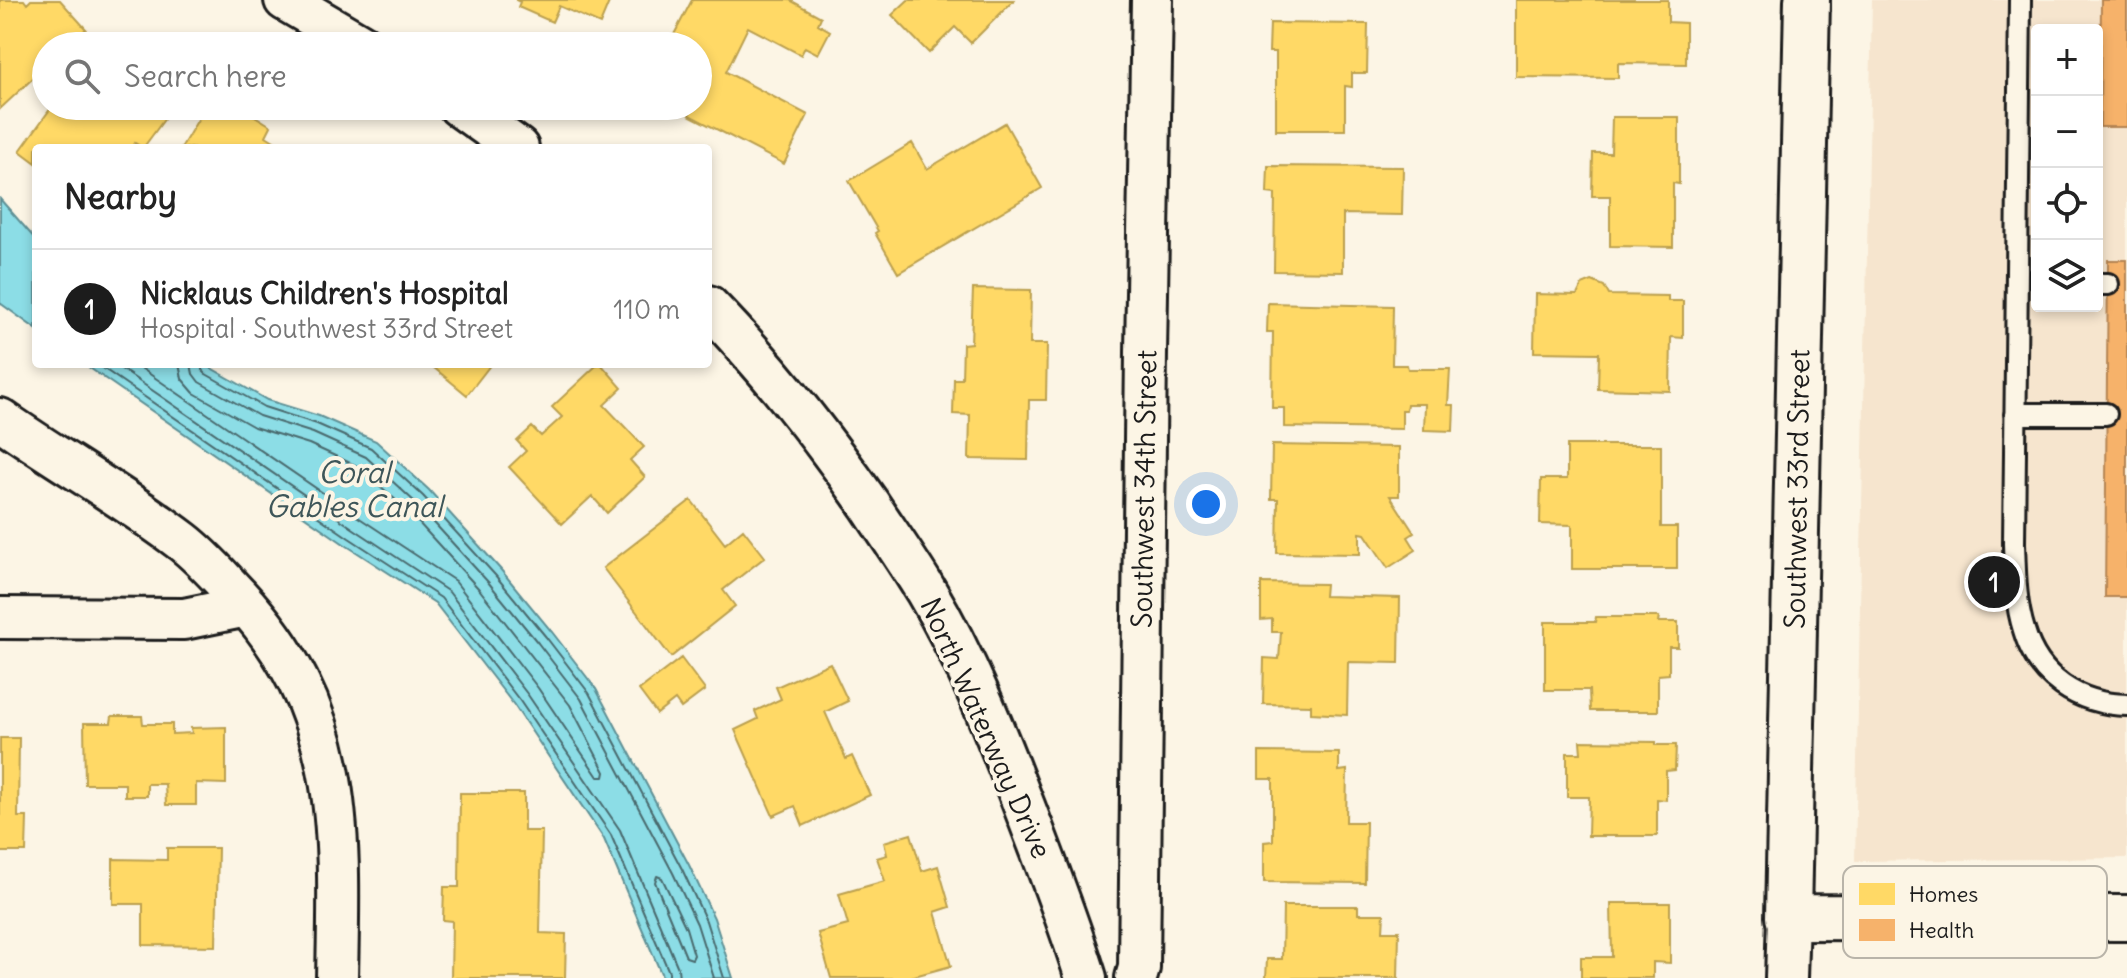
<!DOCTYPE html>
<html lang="en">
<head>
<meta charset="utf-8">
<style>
  body { margin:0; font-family:Delius,sans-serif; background:#f2f2f2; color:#222 }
  .controls { position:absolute; right:24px; top:24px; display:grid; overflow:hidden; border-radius:8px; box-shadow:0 4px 12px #0003 }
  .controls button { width:72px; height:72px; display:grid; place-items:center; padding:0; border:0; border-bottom:2px solid #e0e0e0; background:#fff; color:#222; font:40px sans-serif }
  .you { position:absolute; left:1206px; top:504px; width:28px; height:28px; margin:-20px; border:6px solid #fff; border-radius:50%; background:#1a73e8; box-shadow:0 0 0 12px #1a73e833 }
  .badge { display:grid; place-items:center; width:52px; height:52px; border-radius:50%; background:#1c1c1c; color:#fff; font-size:26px; font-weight:700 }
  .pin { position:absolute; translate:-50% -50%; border:4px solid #fff; box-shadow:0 2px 8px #0006 }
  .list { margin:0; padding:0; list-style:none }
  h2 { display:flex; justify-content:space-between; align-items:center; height:104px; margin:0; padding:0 32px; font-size:34px }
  h2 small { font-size:26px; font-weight:400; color:#767676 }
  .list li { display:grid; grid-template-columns:52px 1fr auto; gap:24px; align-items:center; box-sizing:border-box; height:120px; padding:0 32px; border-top:2px solid #e0e0e0 }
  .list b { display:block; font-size:30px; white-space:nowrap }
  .list p { margin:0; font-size:26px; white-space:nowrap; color:#767676 }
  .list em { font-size:26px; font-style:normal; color:#767676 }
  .icon { flex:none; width:44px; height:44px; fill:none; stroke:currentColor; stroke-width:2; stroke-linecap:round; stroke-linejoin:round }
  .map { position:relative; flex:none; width:2127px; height:978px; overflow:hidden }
  .search { position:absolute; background:#fff; box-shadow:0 4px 12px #0003; left:32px; top:32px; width:680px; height:88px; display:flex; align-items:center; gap:20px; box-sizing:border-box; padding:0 28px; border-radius:44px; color:#767676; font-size:30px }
  .panel { position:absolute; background:#fff; box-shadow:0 4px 12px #0003; left:32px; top:144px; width:680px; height:224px; border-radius:8px }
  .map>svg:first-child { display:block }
</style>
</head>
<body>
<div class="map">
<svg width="2127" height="978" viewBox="0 0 2127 978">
  <rect width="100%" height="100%" fill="#fcf5e5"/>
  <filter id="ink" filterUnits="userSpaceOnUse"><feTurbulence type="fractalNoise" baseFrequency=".0125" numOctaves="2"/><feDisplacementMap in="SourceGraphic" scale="16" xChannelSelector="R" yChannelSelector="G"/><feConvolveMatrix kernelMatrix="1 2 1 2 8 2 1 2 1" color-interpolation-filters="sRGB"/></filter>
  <g filter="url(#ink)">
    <path fill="#f6e5ce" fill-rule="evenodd" d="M 1872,0 L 2127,0 L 2127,858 L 1855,861 ZM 2037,30 L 2097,30 L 2097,306 L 2037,306 Z"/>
    <path fill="#8cdde6" stroke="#5f9095" stroke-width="2" d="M 0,199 L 36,240 L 36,329 L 0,303 Z
      M 84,364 L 204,364 L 267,400 L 319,416 L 376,441 L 429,490 L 501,570 L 552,632 L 596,689 L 689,865 L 714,918 L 733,978 L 663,978 L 604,839 L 514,705 L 435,603 L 344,544 Z"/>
    <path fill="#ffd966" stroke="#bba050" stroke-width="2" d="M 0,0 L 24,0 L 27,4 L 31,0 L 60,0 L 86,29 L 68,46 L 46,46 L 46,66 L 0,109 Z
      M 516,0 L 610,0 L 600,24 L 559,6 L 552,22 L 518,7 L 520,2 Z
      M 692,0 L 790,0 L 821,17 L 818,24 L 830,31 L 818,54 L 805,47 L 801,55 L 748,27 L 726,72 L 808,115 L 784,164 L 689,115 L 693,106 L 698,106 L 698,46 L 668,46 Z
      M 908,0 L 1014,0 L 971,43 L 955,27 L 929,53 L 892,15 Z
      M 1516,0 L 1668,0 L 1668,22 L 1686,23 L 1686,64 L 1618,63 L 1618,78 L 1516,77 Z
      M 1270,23 L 1368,24 L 1367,73 L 1352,73 L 1352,87 L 1345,86 L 1345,130 L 1276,130 L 1276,52 L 1269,52 Z
      M 112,36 L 126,46 L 104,46 Z
      M 68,106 L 174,106 L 143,148 L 135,143 L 132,148 L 36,148 L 36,163 L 20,151 L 51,108 L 61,116 Z
      M 206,106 L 239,106 L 271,126 L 266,136 L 285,148 L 181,148 Z
      M 1612,117 L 1679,117 L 1679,184 L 1673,183 L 1673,247 L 1610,246 L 1610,196 L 1592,196 L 1593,153 L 1611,153 Z
      M 1005,123 L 1042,188 L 898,273 L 875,233 L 878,231 L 849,181 L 912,143 L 927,169 Z
      M 1268,166 L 1403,167 L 1402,215 L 1343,214 L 1343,272 L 1274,271 L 1275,194 L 1267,193 Z
      M 1592,281 L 1604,286 L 1609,295 L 1668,296 L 1668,301 L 1683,301 L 1683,338 L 1671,337 L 1670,391 L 1598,389 L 1599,353 L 1534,352 L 1535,294 L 1577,295 L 1582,285 Z
      M 973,289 L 1031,290 L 1030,344 L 1047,344 L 1046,400 L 1029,400 L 1028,460 L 969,459 L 970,415 L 953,414 L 954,379 L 962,379 L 963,344 L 971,343 Z
      M 1268,303 L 1393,306 L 1392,365 L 1407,365 L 1408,369 L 1450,369 L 1448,405 L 1454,405 L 1453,431 L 1424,430 L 1425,404 L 1407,404 L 1406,410 L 1402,410 L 1402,429 L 1284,427 L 1284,408 L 1272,408 L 1273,332 L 1267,332 Z
      M 435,364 L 491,364 L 467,395 L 433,367 Z
      M 598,364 L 601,364 L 622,388 L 604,405 L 644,447 L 630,460 L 645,477 L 607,513 L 592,496 L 562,524 L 509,467 L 526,451 L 517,441 L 532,427 L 541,436 L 562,417 L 552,407 Z
      M 1272,445 L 1399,447 L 1399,496 L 1390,496 L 1414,533 L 1408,537 L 1416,550 L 1388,568 L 1365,534 L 1360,533 L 1360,554 L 1277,553 L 1278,499 L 1271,499 Z
      M 1567,445 L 1661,445 L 1661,527 L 1677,527 L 1677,569 L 1572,569 L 1572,525 L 1540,524 L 1541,479 L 1567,479 Z
      M 691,500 L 725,544 L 743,529 L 765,557 L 723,590 L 735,606 L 671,657 L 603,568 Z
      M 1261,583 L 1325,584 L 1324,596 L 1400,598 L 1399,663 L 1348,662 L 1347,715 L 1311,713 L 1311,705 L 1263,704 L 1264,658 L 1279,659 L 1281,632 L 1272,632 L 1272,619 L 1261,620 Z
      M 1596,617 L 1659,617 L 1658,622 L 1678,622 L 1678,647 L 1669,647 L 1669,674 L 1658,675 L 1658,711 L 1590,711 L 1589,690 L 1545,690 L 1545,622 L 1595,622 Z
      M 681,658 L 705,690 L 681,708 L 675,700 L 657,714 L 639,690 Z
      M 830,663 L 848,701 L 825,712 L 846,759 L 852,756 L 870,795 L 803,826 L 795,806 L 773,816 L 735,730 L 758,719 L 755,711 L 781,699 L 776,687 Z
      M 112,716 L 142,716 L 143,724 L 172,724 L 172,734 L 192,733 L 191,728 L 226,727 L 226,784 L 196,783 L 196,805 L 166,805 L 165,784 L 147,784 L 147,796 L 125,796 L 125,784 L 85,784 L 84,723 L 111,723 Z
      M 0,738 L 19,738 L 18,817 L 27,817 L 26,852 L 0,852 Z
      M 1580,741 L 1656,742 L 1656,745 L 1676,745 L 1675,770 L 1666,771 L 1666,800 L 1657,799 L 1657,836 L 1588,836 L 1589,797 L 1567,797 L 1567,753 L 1581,753 Z
      M 1259,752 L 1339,753 L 1339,771 L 1347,770 L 1346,822 L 1366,822 L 1365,883 L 1264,882 L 1264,842 L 1273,841 L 1273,779 L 1259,779 Z
      M 460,793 L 524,793 L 524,831 L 542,831 L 540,933 L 566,934 L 565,978 L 451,978 L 452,921 L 443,920 L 444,887 L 459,887 Z
      M 911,834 L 922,871 L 938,866 L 950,907 L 935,912 L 951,966 L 907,978 L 831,978 L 818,933 L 848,925 L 839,894 L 885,881 L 877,858 L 887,855 L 884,842 Z
      M 167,848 L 218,848 L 216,946 L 143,945 L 143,904 L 113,904 L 113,859 L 167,860 Z
      M 1611,903 L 1670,903 L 1670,963 L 1653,962 L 1653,978 L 1581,978 L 1581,957 L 1612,957 Z
      M 1283,906 L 1358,906 L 1358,914 L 1384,914 L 1383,931 L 1399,931 L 1398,978 L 1266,978 L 1267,959 L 1282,959 Z"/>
    <path fill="#f6b26b" stroke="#b58553" stroke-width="2" d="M 2101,0 L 2127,0 L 2127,127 L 2100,127 Z
      M 2108,260 L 2127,260 L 2127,597 L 2105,597 Z"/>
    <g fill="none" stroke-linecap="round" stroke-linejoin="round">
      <path stroke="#49696d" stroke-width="2" d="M 97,364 L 349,538 L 441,598 L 520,701 L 611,835 L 669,972 L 669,978
        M 114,364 L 354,529 L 449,592 L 528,695 L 620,830 L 678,968 L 679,978
        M 135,364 L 361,519 L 455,581 L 538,688 L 598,777 L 604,777 L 605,772 L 570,705 L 479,589 L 408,511 L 359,467 L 309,444 L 254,427 L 194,393 L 182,379 L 179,364
        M 191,364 L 193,374 L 199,382 L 259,416 L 313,433 L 366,457 L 416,503 L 488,582 L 538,643 L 581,699 L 673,873 L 697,924 L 714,978
        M 202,364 L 202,370 L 206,374 L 264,407 L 317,424 L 371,448 L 423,496 L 495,575 L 546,637 L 589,693 L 682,869 L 706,921 L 724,978
        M 657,876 L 662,878 L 686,928 L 694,955 L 692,959 L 686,957 L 655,882 Z"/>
      <g stroke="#1c1c1c" stroke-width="26">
        <path id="lane" d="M 2020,0 L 2014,543 C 2015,572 2015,602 2024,630 C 2038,678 2078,704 2127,705
          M 2097,284 L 2108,284
          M 2015,414 L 2106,414"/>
      </g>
      <g stroke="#1c1c1c" stroke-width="46">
        <path id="street" d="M 285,0 L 363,46
          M 459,106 L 518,148
          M 708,306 C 768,367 820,434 869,504 C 888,533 908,561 926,591 C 966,658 996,733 1024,806 C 1046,863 1068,920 1086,978
          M 0,419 C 60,461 124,497 182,541 C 203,557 220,577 238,596 C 346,712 340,830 337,978
          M 0,618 L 184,619 L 247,606
          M 1136,978 L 1139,968 L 1146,353 L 1152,0
          M 1786,978 L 1788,917"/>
      </g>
      <g stroke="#1c1c1c" stroke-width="50">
        <path id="secondary" d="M 1807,0 L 1788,917 L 2127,918"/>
      </g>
      <use href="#lane" stroke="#fcf5e5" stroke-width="20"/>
      <use href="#street" stroke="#fcf5e5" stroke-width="40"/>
      <use href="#secondary" stroke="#fcf5e5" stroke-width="44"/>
    </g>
  </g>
  <g text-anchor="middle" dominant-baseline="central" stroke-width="8" stroke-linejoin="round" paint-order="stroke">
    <g font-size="28" fill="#1c1c1c" stroke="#fcf5e5">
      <text transform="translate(1144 489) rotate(-89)">Southwest 34th Street</text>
      <text transform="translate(1797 489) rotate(-89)">Southwest 33rd Street</text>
      <text transform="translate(986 728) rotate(66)">North Waterway Drive</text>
    </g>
    <g font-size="30" font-style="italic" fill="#3e5659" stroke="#fcf5e5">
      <text x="354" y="472">Coral<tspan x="354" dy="34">Gables Canal</tspan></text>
    </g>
  </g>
  <rect x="1843" y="866" width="264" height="92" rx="12" fill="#fcf5e5" stroke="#b9b4a9" stroke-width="2"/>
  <rect x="1859" y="883" width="36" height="22" fill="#ffd966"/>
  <rect x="1859" y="919" width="36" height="22" fill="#f6b26b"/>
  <g font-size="22" fill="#1c1c1c">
    <text x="1909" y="902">Homes</text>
    <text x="1909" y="938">Health</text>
  </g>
</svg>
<div class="controls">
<button>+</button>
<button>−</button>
<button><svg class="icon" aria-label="locate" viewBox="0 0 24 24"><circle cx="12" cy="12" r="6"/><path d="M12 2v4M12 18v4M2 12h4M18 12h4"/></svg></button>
<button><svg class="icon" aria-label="layers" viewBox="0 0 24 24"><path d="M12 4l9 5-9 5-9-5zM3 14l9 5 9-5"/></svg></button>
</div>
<div class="you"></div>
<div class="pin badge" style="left:1994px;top:582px">1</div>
<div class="search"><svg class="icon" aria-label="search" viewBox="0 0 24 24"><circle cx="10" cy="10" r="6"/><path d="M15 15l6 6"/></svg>Search here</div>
<section class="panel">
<h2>Nearby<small></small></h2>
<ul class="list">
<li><span class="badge">1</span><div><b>Nicklaus Children's Hospital</b><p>Hospital · Southwest 33rd Street</p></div><em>110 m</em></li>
</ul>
</section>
</div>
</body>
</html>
